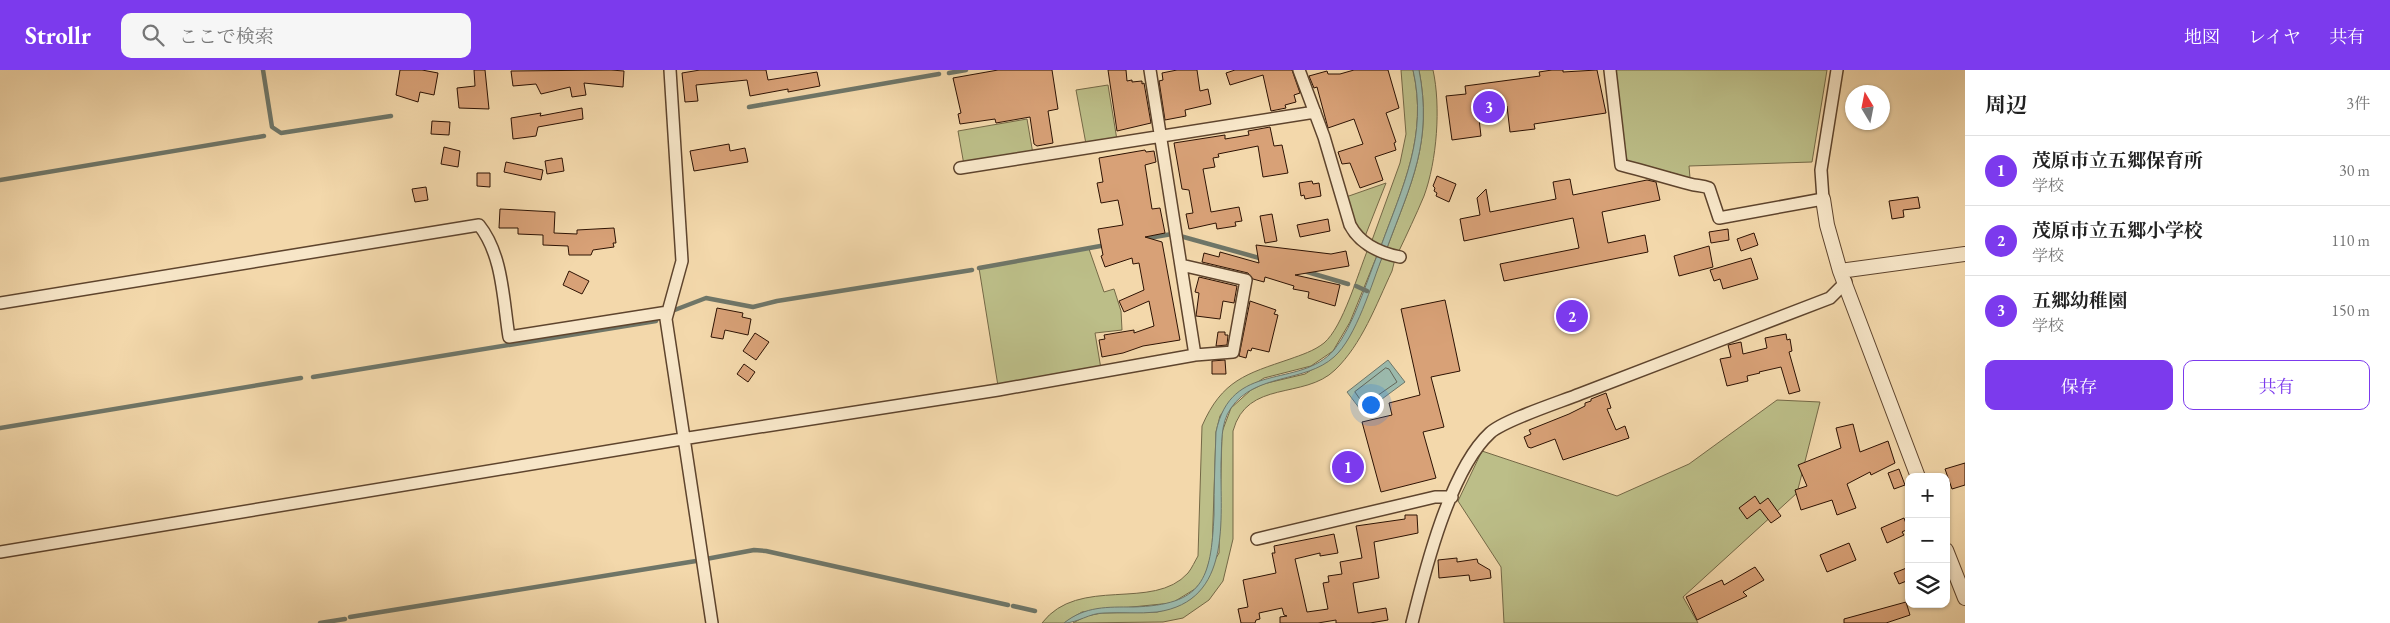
<!DOCTYPE html>
<html lang="ja">
<head>
<meta charset="utf-8">
<style>
  body { margin:0; font-family:"EB Garamond","Noto Serif JP",serif; background:#f6f6f6; color:#222 }
  .controls { position:absolute; right:15px; bottom:15px; display:grid; overflow:hidden; border-radius:10px; box-shadow:0 1px 4px #0004 }
  .controls button { width:45px; height:45px; display:grid; place-items:center; padding:0; border:0; border-bottom:1px solid #e0e0e0; background:#fff; color:#222; font:25px sans-serif }
  .compass { position:absolute; left:1845px; top:15px; width:45px; height:45px; border-radius:50%; background:#fff; box-shadow:0 1px 4px #0004; rotate:350deg }
  .you { position:absolute; left:1370px; top:334px; width:18px; height:18px; margin:-12px; border:4px solid #fff; border-radius:50%; background:#1a73e8; box-shadow:0 0 0 8px #1a73e833 }
  .badge { display:grid; place-items:center; width:32px; height:32px; border-radius:50%; background:#7c3aed; color:#fff; font-size:16px; font-weight:700 }
  .pin { position:absolute; translate:-50% -50%; border:2px solid #fff; box-shadow:0 1px 5px #0006 }
  .list { margin:0; padding:0; list-style:none }
  h2 { display:flex; justify-content:space-between; align-items:center; height:65px; margin:0; padding:0 20px; font-size:21px }
  h2 small { font-size:16px; font-weight:400; color:#767676 }
  .list li { display:grid; grid-template-columns:32px 1fr auto; gap:15px; align-items:center; box-sizing:border-box; height:70px; padding:0 20px; border-top:1px solid #e0e0e0 }
  .list b { display:block; font-size:19px; white-space:nowrap }
  .list p { margin:0; font-size:16px; white-space:nowrap; color:#767676 }
  .list em { font-size:16px; font-style:normal; color:#767676 }
  .actions { display:flex; gap:10px; padding:15px 20px }
  .actions a { flex:1; padding:11px 0; border:1px solid #7c3aed; border-radius:10px; text-align:center; font-size:18px; color:#7c3aed }
  .actions .main { background:#7c3aed; color:#fff }
  .icon { flex:none; width:28px; height:28px; fill:none; stroke:currentColor; stroke-width:2; stroke-linecap:round; stroke-linejoin:round }
  .map { position:relative; flex:none; width:1965px; height:553px; overflow:hidden }
  header { display:flex; align-items:center; gap:30px; box-sizing:border-box; height:70px; padding:0 25px; background:#7c3aed; color:#fff }
  header strong { font-size:24px }
  nav { display:flex; gap:28px; margin-inline-start:auto; font-size:18px }
  .search { width:350px; height:45px; background:#f6f6f6; display:flex; align-items:center; gap:12px; box-sizing:border-box; padding:0 18px; border-radius:10px; color:#767676; font-size:19px }
  main { display:flex }
  aside { flex:1; background:#fff }
  .map>svg:first-child { display:block }
</style>
</head>
<body>
<header>
<strong>Strollr</strong>
<div class="search"><svg class="icon" aria-label="search" viewBox="0 0 24 24"><circle cx="10" cy="10" r="6"/><path d="M15 15l6 6"/></svg>ここで検索</div>
<nav><a>地図</a><a>レイヤ</a><a>共有</a></nav>
</header>
<main>
<div class="map">
<svg width="1965" height="553" viewBox="0 0 1965 553">
  <rect width="100%" height="100%" fill="#f3d8ab"/>
  <filter id="stains"><feTurbulence type="fractalNoise" baseFrequency=".004" numOctaves="4"/><feColorMatrix values="0 0 0 0 .2 0 0 0 0 .09 0 0 0 0 .02 0 0 0 .5 -.17"/></filter>
  <radialGradient id="worn" r=".72"><stop offset=".6" stop-color="#630" stop-opacity="0"/><stop offset="1" stop-color="#630" stop-opacity=".3"/></radialGradient>
  <path fill="#bcbe88" stroke="#746846" d="M 1401,0 L 1413,0 C 1428,65 1403,116 1381,176 L 1371,173 L 1400,93 L 1406,64 Z
    M 1419,0 L 1433,0 C 1441,36 1437,91 1424,126 C 1416,145 1407,164 1398,183 L 1387,178 C 1411,113 1433,72 1419,0 Z
    M 1614,0 L 1827,0 L 1812,92 L 1689,96 L 1690,108 L 1628,92 L 1624,82 Z
    M 1108,15 L 1117,70 L 1086,74 L 1076,20 Z
    M 1027,49 L 1033,84 L 964,95 L 958,61 Z
    M 1386,113 L 1364,169 L 1355,157 L 1346,127 Z
    M 1089,179 L 1104,222 L 1114,219 L 1121,241 L 1122,260 L 1095,263 L 1101,299 L 998,316 L 979,198 Z
    M 1368,179 L 1378,183 L 1350,252 L 1333,281 L 1311,296 L 1264,308 L 1232,329 L 1220,346 L 1216,362 L 1212,482 L 1204,509 L 1195,519 L 1172,533 L 1082,542 L 1064,553 L 1042,553 C 1079,505 1153,542 1188,503 C 1192,498 1195,491 1198,486 L 1202,356 C 1222,310 1246,304 1290,289 C 1301,285 1314,281 1324,273 C 1343,257 1358,203 1368,179 Z
    M 1383,185 L 1395,189 L 1392,201 C 1376,235 1362,274 1335,300 C 1304,330 1247,309 1233,361 L 1233,469 L 1223,511 L 1209,530 L 1183,548 L 1163,552 L 1073,553 L 1086,546 L 1102,543 L 1157,542 L 1174,537 L 1193,527 L 1219,483 L 1222,362 L 1231,338 L 1251,320 L 1263,314 L 1305,304 L 1338,283 L 1351,263 Z
    M 1777,330 L 1820,332 L 1797,423 L 1683,527 L 1698,553 L 1504,553 L 1501,497 L 1458,431 L 1482,381 L 1617,426 L 1689,394 Z"/>
  <path fill="#9bb9ac" stroke="#6f7668" d="M 1413,0 L 1419,0 C 1433,72 1411,113 1387,178 L 1381,176 C 1403,116 1428,65 1413,0 Z
    M 1378,183 L 1383,185 C 1372,213 1356,268 1334,287 C 1305,313 1255,303 1231,338 C 1220,353 1222,375 1221,393 C 1220,449 1233,531 1157,542 C 1139,544 1121,542 1104,543 C 1089,543 1078,553 1064,553 C 1085,536 1108,537 1133,537 C 1203,535 1211,510 1214,445 C 1214,418 1215,390 1216,362 C 1231,289 1299,320 1334,280 C 1354,255 1366,213 1378,183 Z
    M 1388,290 L 1405,312 L 1363,343 L 1347,322 Z"/>
  <g fill="none" stroke-linecap="round" stroke-linejoin="round">
    <path stroke="#646658" stroke-width="1" d="M 1386,298 L 1389,299 L 1397,312 L 1364,335 L 1355,322 Z"/>
    <path stroke="#6f7668" stroke-width="4.5" d="M 263,0 L 272,57 L 281,63 L 391,46
      M 949,3 L 966,0
      M 749,37 L 939,4
      M 0,110 L 264,66
      M 1180,166 L 1263,189
      M 1143,169 L 1172,164
      M 979,198 L 1106,175
      M 1304,201 L 1348,214
      M 1356,216 L 1367,221
      M 672,241 L 706,228 L 753,237 L 777,231 L 972,200
      M 313,307 L 656,251
      M 0,358 L 301,308
      M 706,489 L 754,480 L 766,481 L 1008,535
      M 1013,536 L 1035,541
      M 350,547 L 696,491
      M 320,553 L 345,549"/>
  </g>
  <path fill="#d8a177" stroke="#2d1203" d="M 400,0 L 422,0 L 438,3 L 434,25 L 420,22 L 418,32 L 396,25 Z
    M 474,0 L 485,0 L 489,39 L 459,38 L 457,18 L 475,16 Z
    M 611,0 L 624,1 L 623,17 L 584,13 L 586,25 L 572,27 L 570,17 L 541,24 L 536,14 L 513,16 L 511,1 Z
    M 700,0 L 766,0 L 768,10 L 817,2 L 820,16 L 788,22 L 788,19 L 750,26 L 747,10 L 696,15 L 698,31 L 685,32 L 682,3 Z
    M 998,0 L 1052,0 L 1058,39 L 1048,41 L 1053,73 L 1037,76 L 1034,74 L 1030,47 L 996,53 L 995,49 L 960,54 L 958,44 L 961,43 L 953,8 Z
    M 1108,0 L 1126,0 L 1127,11 L 1132,10 L 1132,12 L 1142,11 L 1142,14 L 1144,13 L 1151,53 L 1117,61 Z
    M 1177,0 L 1197,0 L 1200,21 L 1208,19 L 1211,34 L 1185,40 L 1186,46 L 1165,50 L 1159,11 L 1163,10 L 1162,3 Z
    M 1235,0 L 1292,0 L 1300,23 L 1294,25 L 1296,32 L 1285,35 L 1286,38 L 1271,41 L 1263,5 L 1230,15 L 1226,3 Z
    M 1354,0 L 1388,0 L 1399,38 L 1386,43 L 1396,72 L 1394,73 L 1396,80 L 1375,87 L 1383,110 L 1360,118 L 1350,93 L 1342,94 L 1338,82 L 1363,74 L 1354,49 L 1328,58 L 1317,17 L 1314,18 L 1309,6 L 1327,1 L 1328,4 L 1340,4 Z
    M 1552,0 L 1563,0 L 1563,2 L 1597,0 L 1606,43 L 1534,54 L 1535,59 L 1510,62 L 1507,36 L 1478,40 L 1481,66 L 1452,70 L 1446,26 L 1466,24 L 1465,16 L 1540,6 L 1539,2 Z
    M 582,38 L 583,49 L 538,57 L 536,66 L 513,69 L 511,48 L 541,43 L 540,46 Z
    M 432,51 L 450,52 L 449,65 L 431,64 Z
    M 1270,57 L 1274,76 L 1282,75 L 1288,103 L 1263,107 L 1258,76 L 1218,84 L 1219,87 L 1213,88 L 1215,97 L 1203,99 L 1211,142 L 1239,137 L 1242,151 L 1235,152 L 1236,156 L 1217,159 L 1216,153 L 1189,159 L 1186,144 L 1193,143 L 1189,120 L 1182,119 L 1174,73 L 1225,65 L 1225,69 L 1249,65 L 1248,61 Z
    M 729,74 L 730,81 L 745,78 L 748,92 L 694,101 L 690,81 Z
    M 444,77 L 460,81 L 458,97 L 441,94 Z
    M 1145,80 L 1146,82 L 1154,81 L 1156,92 L 1145,95 L 1152,139 L 1160,138 L 1165,163 L 1145,167 L 1162,172 L 1180,270 L 1143,276 L 1123,283 L 1102,287 L 1099,270 L 1105,269 L 1104,265 L 1134,260 L 1134,263 L 1154,256 L 1149,231 L 1124,242 L 1119,231 L 1144,220 L 1139,193 L 1133,194 L 1132,188 L 1105,197 L 1101,186 L 1103,185 L 1098,159 L 1123,155 L 1118,130 L 1101,133 L 1097,113 L 1103,112 L 1099,88 Z
    M 562,88 L 564,101 L 547,104 L 545,91 Z
    M 506,92 L 543,100 L 541,110 L 504,102 Z
    M 477,103 L 490,103 L 490,117 L 477,116 Z
    M 1437,106 L 1456,114 L 1449,132 L 1436,126 L 1437,123 L 1434,121 L 1435,118 L 1433,116 Z
    M 1570,109 L 1573,125 L 1647,110 L 1656,112 L 1660,130 L 1602,142 L 1608,173 L 1645,165 L 1648,182 L 1504,211 L 1500,194 L 1579,178 L 1573,148 L 1464,171 L 1460,149 L 1480,145 L 1477,128 L 1486,119 L 1490,142 L 1556,129 L 1553,112 Z
    M 1312,111 L 1313,114 L 1319,113 L 1321,126 L 1305,129 L 1304,125 L 1301,126 L 1299,113 Z
    M 426,117 L 428,130 L 415,132 L 412,119 Z
    M 1918,127 L 1920,138 L 1903,140 L 1904,147 L 1892,149 L 1889,131 Z
    M 500,139 L 555,142 L 554,163 L 577,164 L 577,160 L 614,158 L 616,173 L 613,173 L 614,177 L 593,180 L 591,185 L 569,185 L 568,176 L 543,175 L 543,165 L 518,164 L 518,158 L 499,158 Z
    M 1272,144 L 1277,171 L 1265,173 L 1260,146 Z
    M 1328,149 L 1330,161 L 1300,167 L 1297,155 Z
    M 1728,159 L 1729,170 L 1711,173 L 1709,162 Z
    M 1754,163 L 1758,175 L 1741,181 L 1737,169 Z
    M 1256,175 L 1331,184 L 1346,181 L 1349,196 L 1295,205 L 1340,215 L 1335,236 L 1308,228 L 1309,222 L 1293,219 L 1294,216 L 1265,207 L 1264,212 L 1253,209 L 1248,203 L 1202,192 L 1204,183 L 1219,187 L 1220,182 L 1259,193 Z
    M 1709,176 L 1713,197 L 1679,206 L 1674,186 Z
    M 1751,188 L 1758,209 L 1723,219 L 1720,209 L 1714,211 L 1710,200 Z
    M 569,201 L 589,211 L 582,224 L 563,215 Z
    M 1199,207 L 1237,216 L 1234,233 L 1223,231 L 1220,249 L 1196,246 L 1199,223 L 1195,222 Z
    M 1445,230 L 1460,301 L 1431,307 L 1444,357 L 1423,362 L 1436,408 L 1381,422 L 1362,352 L 1392,345 L 1389,333 L 1420,325 L 1401,239 Z
    M 1250,231 L 1276,240 L 1274,244 L 1278,245 L 1269,282 L 1252,278 L 1251,281 L 1248,280 L 1246,288 L 1239,286 Z
    M 717,238 L 743,243 L 742,247 L 751,249 L 748,265 L 725,260 L 723,269 L 711,267 Z
    M 1218,262 L 1225,262 L 1225,265 L 1228,265 L 1227,275 L 1216,276 Z
    M 755,263 L 769,272 L 756,290 L 743,281 Z
    M 1786,264 L 1787,270 L 1790,269 L 1792,281 L 1789,282 L 1800,321 L 1789,324 L 1781,297 L 1759,302 L 1760,303 L 1747,306 L 1748,311 L 1727,316 L 1720,289 L 1731,287 L 1728,275 L 1741,272 L 1743,284 L 1767,278 L 1765,268 Z
    M 1225,290 L 1226,304 L 1212,304 L 1212,291 Z
    M 744,294 L 755,302 L 748,312 L 737,304 Z
    M 1606,323 L 1611,338 L 1607,339 L 1616,360 L 1625,356 L 1629,368 L 1563,390 L 1555,369 L 1531,378 L 1528,377 L 1524,367 L 1531,364 L 1529,360 L 1569,344 L 1585,336 L 1585,333 L 1591,331 L 1591,329 Z
    M 1853,354 L 1860,382 L 1888,371 L 1895,393 L 1871,405 L 1870,402 L 1847,414 L 1856,438 L 1837,445 L 1832,430 L 1801,440 L 1795,420 L 1807,416 L 1798,395 L 1841,378 L 1836,358 Z
    M 1965,393 L 1965,415 L 1952,419 L 1945,399 Z
    M 1899,399 L 1905,415 L 1894,419 L 1888,403 Z
    M 1755,426 L 1760,434 L 1768,428 L 1781,446 L 1771,453 L 1760,439 L 1747,449 L 1739,438 Z
    M 1405,445 L 1417,445 L 1418,463 L 1374,472 L 1379,508 L 1353,513 L 1358,543 L 1386,538 L 1388,550 L 1370,553 L 1336,553 L 1336,550 L 1318,553 L 1280,553 L 1280,547 L 1287,546 L 1284,545 L 1282,538 L 1259,543 L 1260,549 L 1256,550 L 1255,553 L 1241,553 L 1238,539 L 1248,537 L 1243,510 L 1276,503 L 1272,483 L 1275,483 L 1274,476 L 1334,464 L 1338,483 L 1320,486 L 1320,483 L 1295,489 L 1307,542 L 1328,539 L 1323,513 L 1329,512 L 1328,506 L 1342,504 L 1340,492 L 1362,488 L 1356,456 L 1405,449 Z
    M 1904,448 L 1908,459 L 1902,462 L 1904,465 L 1887,473 L 1881,458 Z
    M 1849,473 L 1856,490 L 1827,502 L 1820,485 Z
    M 1457,488 L 1457,492 L 1477,489 L 1478,493 L 1490,500 L 1491,508 L 1470,511 L 1469,505 L 1439,508 L 1438,490 Z
    M 1755,497 L 1764,510 L 1743,522 L 1747,526 L 1697,550 L 1686,527 L 1722,510 L 1724,515 Z
    M 1909,497 L 1909,510 L 1899,514 L 1894,503 Z
    M 1906,532 L 1910,545 L 1886,553 L 1844,553 L 1844,549 Z"/>
  <g fill="none" stroke-linecap="round" stroke-linejoin="round">
    <g stroke="#5e442d" stroke-width="14">
      <path id="minor" d="M 670,0 L 682,191 L 666,249 L 712,553
        M 1150,0 L 1195,285
        M 1299,0 L 1324,67 L 1350,155 C 1360,174 1380,183 1400,187
        M 1610,0 L 1621,95 C 1645,101 1667,108 1690,114 C 1697,116 1702,115 1709,118 L 1719,148 L 1823,129 L 1821,100 L 1837,0
        M 960,98 L 1315,42
        M 0,233 L 479,155 C 503,185 503,230 509,267 L 668,242
        M 1257,469 L 1435,427 L 1452,427
        M 0,482 L 682,369 L 998,320 L 1195,285 L 1233,282 L 1246,210 L 1181,195
        M 1412,553 C 1425,500 1450,400 1490,363 C 1504,350 1560,332 1580,324 C 1663,292 1747,260 1830,228 L 1846,212"/>
    </g>
    <g stroke="#5e442d" stroke-width="16">
      <path id="tertiary" d="M 1823,129 L 1827,155 L 1840,201 L 1918,407
        M 1840,201 L 1965,184
        M 1946,480 L 1965,528"/>
    </g>
    <use href="#minor" stroke="#f7e6c8" stroke-width="11"/>
    <use href="#tertiary" stroke="#f7e6c8" stroke-width="14"/>
  </g>
  <rect width="100%" height="100%" filter="url(#stains)"/>
  <rect width="100%" height="100%" fill="url(#worn)"/>
</svg>
<div class="controls">
<button>+</button>
<button>−</button>
<button><svg class="icon" aria-label="layers" viewBox="0 0 24 24"><path d="M12 4l9 5-9 5-9-5zM3 14l9 5 9-5"/></svg></button>
</div>
<svg class="compass" viewBox="-18 -18 36 36"><path d="M0-13l5 13h-10z" fill="#e53935"/><path d="M0 13l5-13h-10z" fill="#767676"/></svg>
<div class="you"></div>
<div class="pin badge" style="left:1348px;top:397px">1</div>
<div class="pin badge" style="left:1572px;top:246px">2</div>
<div class="pin badge" style="left:1489px;top:37px">3</div>
</div>
<aside>
<h2>周辺<small>3件</small></h2>
<ul class="list">
<li><span class="badge">1</span><div><b>茂原市立五郷保育所</b><p>学校</p></div><em>30 m</em></li>
<li><span class="badge">2</span><div><b>茂原市立五郷小学校</b><p>学校</p></div><em>110 m</em></li>
<li><span class="badge">3</span><div><b>五郷幼稚園</b><p>学校</p></div><em>150 m</em></li>
</ul>
<div class="actions"><a class="main">保存</a><a>共有</a></div>
</aside>
</main>
</body>
</html>
